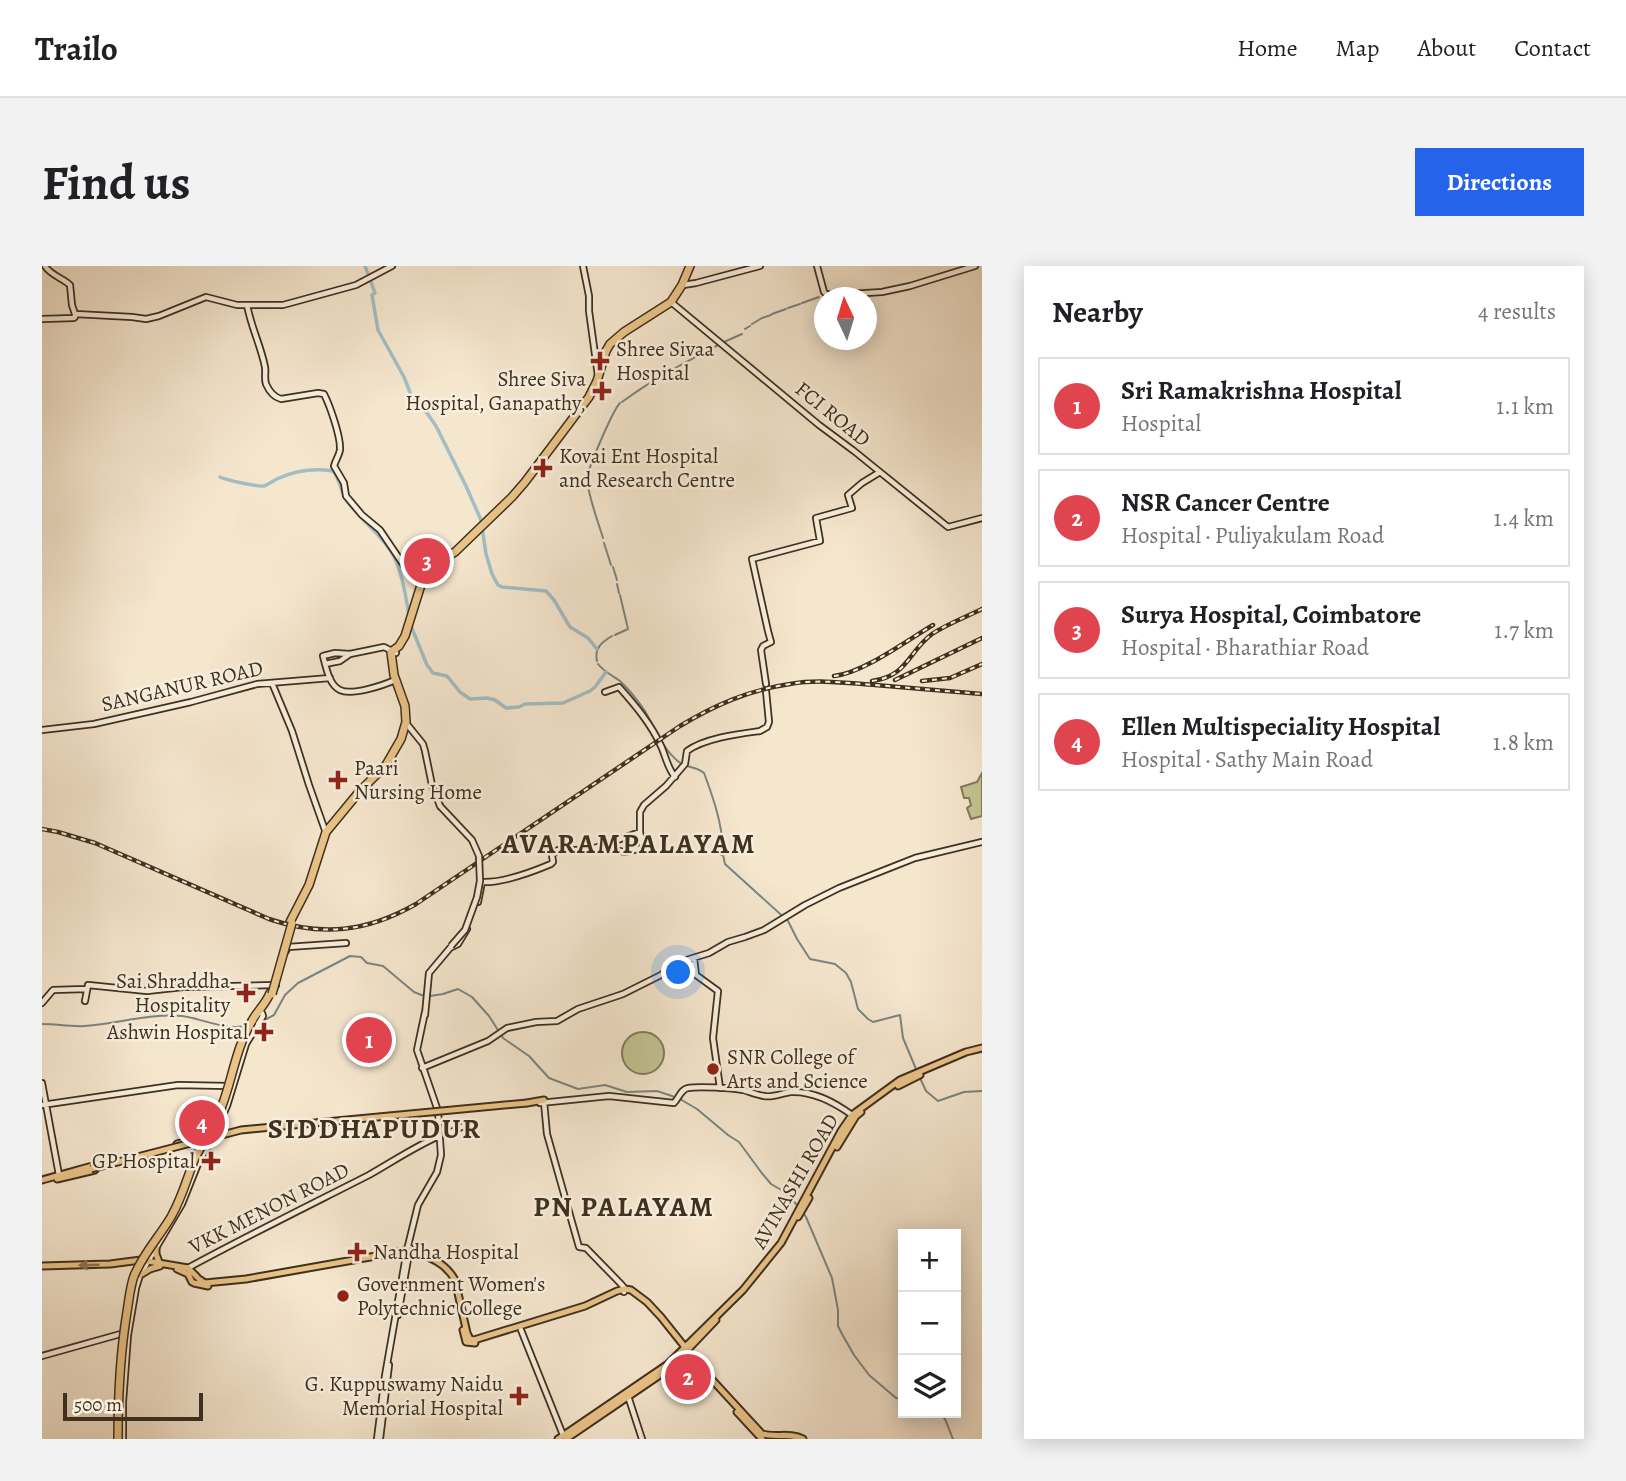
<!DOCTYPE html>
<html lang="en">
<head>
<meta charset="utf-8">
<style>
  body { margin:0; font-family:Alegreya,serif; background:#f2f2f2; color:#202124 }
  .controls { position:absolute; right:21px; bottom:21px; display:grid; overflow:hidden; border-radius:0px; box-shadow:0 4px 18px #0003 }
  .controls button { width:63px; height:63px; display:grid; place-items:center; padding:0; border:0; border-bottom:2px solid #e0e0e0; background:#fff; color:#202124; font:35px sans-serif }
  .compass { position:absolute; left:772px; top:21px; width:63px; height:63px; border-radius:50%; background:#fff; box-shadow:0 4px 18px #0003; rotate:356deg }
  .scale { position:absolute; left:21px; bottom:18px; width:140px; box-sizing:border-box; padding-left:7px; border:4px solid #3f301f; border-top:0; font-size:19px; line-height:24px; white-space:nowrap; color:#3f301f; -webkit-text-stroke:5px #f8efdf; paint-order:stroke }
  .you { position:absolute; left:637px; top:707px; width:24px; height:24px; margin:-18px; border:5px solid #fff; border-radius:50%; background:#1a73e8; box-shadow:0 0 0 10px #1a73e833 }
  .badge { display:grid; place-items:center; width:46px; height:46px; border-radius:50%; background:#2563eb; color:#fff; font-size:23px; font-weight:700 }
  .pin { position:absolute; translate:-50% -50%; border:4px solid #fff; box-shadow:0 2px 7px #0006 }
  .list { margin:0; padding:0; list-style:none }
  h2 { display:flex; justify-content:space-between; align-items:center; height:91px; margin:0; padding:0 28px; font-size:30px }
  h2 small { font-size:23px; font-weight:400; color:#757577 }
  .list li { display:grid; grid-template-columns:46px 1fr auto; gap:21px; align-items:center; box-sizing:border-box; height:98px; margin:0 14px 14px; padding:0 14px; border:2px solid #e0e0e0; border-radius:0px }
  .list b { display:block; font-size:26px; white-space:nowrap }
  .list p { margin:0; font-size:23px; white-space:nowrap; color:#757577 }
  .list em { font-size:23px; font-style:normal; color:#757577 }
  .icon { flex:none; width:38px; height:38px; fill:none; stroke:currentColor; stroke-width:2; stroke-linecap:round; stroke-linejoin:round }
  .map { position:relative; flex:none; width:940px; height:1173px; overflow:hidden; border-radius:0px }
  header { display:flex; align-items:center; gap:42px; box-sizing:border-box; height:98px; padding:0 35px; background:#fff; border-bottom:2px solid #e0e0e0 }
  header strong { font-size:33px }
  nav { display:flex; gap:38px; margin-inline-start:auto; font-size:24px }
  .intro { display:flex; align-items:center; justify-content:space-between; box-sizing:border-box; height:168px; padding:0 42px }
  h1 { margin:0; font-size:49px }
  .button { padding:18px 32px; border-radius:0px; background:#2563eb; color:#fff; font-size:24px; font-weight:700 }
  main { display:flex; gap:42px; padding:0 42px }
  aside { flex:1; background:#fff; border-radius:0px; box-shadow:0 4px 18px #0003 }
  .map>svg:first-child { display:block }
</style>
</head>
<body>
<header>
<strong>Trailo</strong>
<nav><a>Home</a><a>Map</a><a>About</a><a>Contact</a></nav>
</header>
<div class="intro"><h1>Find us</h1><a class="button">Directions</a></div>
<main>
<div class="map">
<svg width="940" height="1173" viewBox="0 0 940 1173">
  <rect width="100%" height="100%" fill="#f5e6ce"/>
  <filter id="stains"><feTurbulence type="fractalNoise" baseFrequency=".00286" numOctaves="4"/><feColorMatrix values="0 0 0 0 .2 0 0 0 0 .09 0 0 0 0 .02 0 0 0 .5 -.17"/></filter>
  <radialGradient id="worn" r=".72"><stop offset=".6" stop-color="#630" stop-opacity="0"/><stop offset="1" stop-color="#630" stop-opacity=".3"/></radialGradient>
  <path fill="#c4c393" stroke="#827a59" stroke-width="2" d="M 940,507 L 940,550 L 929,553 L 925,542 L 929,539 L 927,532 L 922,532 L 919,521 L 935,516 Z
    M580 787a21 21 0 1 1 42 0a21 21 0 1 1-42 0Z"/>
  <g fill="none" stroke-linecap="round" stroke-linejoin="round">
    <path stroke="#7a8581" stroke-width="2" d="M 760,37 L 777,31
      M 746,42 L 758,38
      M 730,48 L 744,43
      M 710,58 L 720,52 L 729,49
      M 703,63 L 708,60
      M 682,76 L 700,68
      M 580,136 C 611,113 644,96 678,78
      M 561,272 C 556,256 546,229 545,213 C 545,204 571,144 578,137
      M 562,277 L 569,299
      M 571,301 L 575,314
      M 575,318 L 577,327
      M 573,369 L 586,363 L 578,329
      M 555,395 C 552,382 560,376 570,370
      M 556,398 C 562,406 570,409 578,415 C 587,423 596,435 603,445 C 613,462 621,484 637,496 C 644,502 654,500 662,507 C 671,531 680,557 681,583
      M 681,589 L 683,598 L 746,655 L 755,673 L 768,693 L 793,698 L 804,707 L 809,716 L 816,743 L 826,753 L 831,756 L 858,749 L 861,772 L 874,803
      M 388,730 L 401,728 L 416,723 L 430,731 L 447,750 L 461,772 L 487,790 L 507,812 L 536,823 L 563,819 L 585,826 L 615,825 L 633,831
      M 219,756 L 232,749 L 243,729 L 256,717 L 308,690 L 319,691 L 325,697 L 341,700 L 372,726 L 382,730
      M 0,758 C 14,758 29,761 43,760 C 76,758 107,747 140,750 C 158,752 188,766 204,759
      M 878,812 L 884,825 L 896,835 L 922,826 L 940,825
      M 638,833 L 655,843 L 686,869 L 697,876 L 719,906 L 729,918 L 741,925 L 757,941
      M 760,945 L 764,951 L 790,1012 L 796,1044 L 796,1060 L 800,1068 L 812,1089 L 827,1109 L 854,1132 L 861,1133
      M 897,1147 L 903,1153 L 911,1173"/>
    <path stroke="#a2bdc3" stroke-width="3.5" d="M 323,0 L 333,27 L 330,29 L 336,64 L 362,111 L 371,134 L 385,147 L 394,160 L 424,220 L 439,254 L 444,288 L 450,308 L 456,319 L 460,321 L 504,325 L 512,334 L 528,361 L 546,372 L 555,383
      M 178,211 C 184,214 216,221 222,220 C 226,219 232,214 237,212 C 253,205 273,202 291,205 C 299,215 298,226 305,235 C 321,257 347,274 356,300 C 362,316 364,333 367,349
      M 369,360 L 385,399 L 391,407 L 405,410 L 418,426 L 428,433 L 445,432 L 453,434 L 464,442 L 477,441 L 483,438 L 521,437 L 548,425 L 553,421 L 564,406"/>
    <g stroke="#3f301f" stroke-width="8">
      <path id="secondary" d="M 3,0 C 8,9 21,12 28,19 L 30,39 L 33,48
        M 541,0 L 547,30 L 547,45 L 556,110
        M 775,0 L 782,26 L 784,28 L 792,29 L 840,26 L 868,20 L 933,0
        M 641,19 L 654,17 L 718,0
        M 629,36 L 777,159 L 812,185 L 906,261 L 940,252
        M 205,39 C 209,61 219,80 223,101 C 224,106 222,112 224,118 C 227,125 232,131 239,133 L 276,127 L 282,128 C 288,140 299,171 298,184 C 297,190 293,195 292,200 L 302,217 L 304,230 L 320,249 L 338,264 L 363,301 L 386,300
        M 33,48 L 90,51 L 104,53 L 117,50 L 164,31 L 195,39 L 241,39 L 314,19 L 350,0
        M 0,53 L 32,52 L 33,51 L 33,48
        M 283,398 L 298,395 L 308,388
        M 353,414 C 342,419 310,430 298,424 C 287,419 284,401 281,390 L 293,387 L 308,388 L 342,381 L 354,387
        M 230,417 L 250,465 L 267,519 L 284,567
        M 724,418 L 719,384 L 721,380 L 729,376 L 726,365 L 710,293 L 778,275 L 774,252 L 810,242 L 806,229 L 820,217 L 838,206
        M 563,426 L 577,421 C 593,439 609,458 619,480 C 624,491 625,501 633,511
        M 364,457 L 381,478 L 383,485 L 390,519 L 398,540
        M 0,464 L 52,458 L 149,436 L 215,418 L 288,412
        M 559,580 L 598,566
        M 680,586 L 683,585
        M 436,636 L 440,616 C 461,617 490,606 509,598 L 511,596 L 510,589 L 516,584 L 545,584 L 559,580 L 582,586 L 601,582 L 598,566 L 598,546 L 602,539 L 624,520 L 643,498 L 645,485 C 663,472 696,468 718,465 L 725,461 L 727,456 L 724,425
        M 408,682 L 416,678 L 425,663
        M 244,685 L 246,681 L 304,677
        M 652,692 L 654,709 L 676,725 L 671,772 L 678,822
        M 43,735 L 46,719 L 105,725 L 141,721 L 234,719
        M 0,737 L 11,724 L 44,723
        M 383,749 L 387,707 L 408,682
        M 380,802 L 446,775 L 465,762 L 494,756 L 515,755 L 536,743 L 581,728 L 619,709 L 630,700 L 638,696 L 667,687 L 686,676 L 703,671 L 722,664 L 763,639 L 797,622 L 873,592 L 940,576
        M 0,817 L 17,909
        M 502,836 L 505,868 L 537,981 L 544,982 L 579,1018 L 583,1023 L 582,1026
        M 498,837 L 567,830 L 632,837 C 637,832 639,823 646,822 C 656,820 691,822 701,824 C 708,826 715,829 722,830 C 731,832 740,827 749,826 C 772,825 792,836 810,849
        M 0,839 L 136,819 L 186,820
        M 407,867 L 430,856
        M 146,1002 C 205,970 266,940 327,909 C 350,896 372,881 397,870
        M 356,1049 L 368,982
        M 479,1064 L 521,1169
        M 0,1090 L 82,1067
        M 585,1127 L 600,1173
        M 81,1173 L 81,1136 L 86,1069 L 94,1022 L 98,1009 L 140,938 L 156,898 L 173,867 L 185,840 L 204,778 L 221,750 L 220,747
        M 335,1173 L 343,1110 L 365,984 L 376,939 L 395,906 L 399,889 L 396,845 L 375,784 L 383,746
        M 338,1173 L 347,1099"/>
    </g>
    <g stroke="#3f301f" stroke-width="9">
      <path id="primary" d="M 856,820 L 878,809
        M 485,837 L 502,834
        M 135,878 L 164,870
        M 795,881 L 814,850 L 819,846
        M 15,913 L 53,904
        M 0,914 L 54,899
        M 756,951 L 767,932
        M 114,982 L 114,988 L 117,996
        M 0,1000 L 68,998 L 99,994 L 146,1002 L 155,1011
        M 135,1003 L 146,1008 L 150,1016
        M 98,1009 L 108,1003 L 118,1000
        M 157,1013 L 163,1017 L 204,1013 L 368,984 C 387,991 403,996 413,1014 L 425,1067 L 428,1073 L 432,1074 L 543,1040 L 575,1025 L 583,1023 L 589,1024 L 605,1036 L 619,1051 L 662,1105 L 720,1168 C 734,1172 748,1166 761,1173
        M 152,1017 L 166,1020
        M 421,1064 L 424,1076 L 433,1077
        M 695,1146 L 720,1173
        M 516,1173 L 626,1098 L 701,1024 L 739,977 L 799,865 L 810,849 L 858,814 L 924,786 L 940,782
        M 524,1173 L 615,1111 L 634,1096 L 674,1054"/>
    </g>
    <g stroke="#3f301f" stroke-width="10">
      <path id="highway" d="M 248,656 L 267,619 L 284,566 L 317,526 L 344,499 L 359,473 L 364,456 L 363,440 L 352,409 L 349,386 L 357,380 L 363,370 L 384,303 L 413,286 L 470,231 L 483,216 L 547,131 L 555,115 L 564,85 L 568,78 L 582,66 L 629,36 L 640,19 L 648,0
        M 210,755 C 215,745 224,738 228,727"/>
    </g>
    <use href="#secondary" stroke="#f8efdf" stroke-width="4.5"/>
    <use href="#primary" stroke="#eac387" stroke-width="5"/>
    <use href="#highway" stroke="#eac387" stroke-width="7"/>
    <g stroke="#3f301f" stroke-width="4.5">
      <path id="rail" d="M 792,410 C 821,407 864,375 891,359
        M 853,414 L 940,372
        M 830,415 C 866,410 866,386 890,368 C 905,358 924,351 940,343
        M 880,415 L 908,412 L 940,398
        M 0,563 L 16,566 L 53,577 L 227,653 C 280,671 325,666 374,638 L 638,460 C 673,439 707,424 748,418 C 776,413 805,417 833,419 C 869,422 904,425 940,428"/>
    </g>
    <use href="#rail" stroke="#f8efdf" stroke-width="2" stroke-dasharray="5" stroke-linecap="butt"/>
    <g stroke="#3f301f" stroke-width="8" stroke-linecap="butt">
      <path id="secondary-bridge" d="M 398,540 L 430,574 L 437,590 L 438,615 L 435,631 L 423,664 L 409,680"/>
    </g>
    <g stroke="#3f301f" stroke-width="9" stroke-linecap="butt">
      <path id="primary-bridge" d="M 49,903 L 199,864 L 485,837"/>
    </g>
    <g stroke="#3f301f" stroke-width="10" stroke-linecap="butt">
      <path id="highway-bridge" d="M 230,728 L 250,657
        M 76,1173 C 76,1131 78,1088 85,1046 C 87,1034 88,1021 92,1010 C 101,988 117,971 129,951 C 140,932 145,912 153,892 C 160,878 169,865 176,850 C 190,819 192,785 210,755"/>
    </g>
    <use href="#secondary-bridge" stroke="#f8efdf" stroke-width="4.5"/>
    <use href="#primary-bridge" stroke="#eac387" stroke-width="5"/>
    <use href="#highway-bridge" stroke="#eac387" stroke-width="7"/>
  </g>
  <defs><path id="oneway-solid" d="M-6-.8H1V-3.2L6.5 0L1 3.2V.8H-6Z" transform="scale(1.75)"/></defs>
  <use fill="#8c724e" href="#oneway-solid" transform="translate(47 999) rotate(179)"/>
  <g fill="#8f2418" stroke="#f8efdf" stroke-width="2.5">
    <path d="M554.5 84.5h7v7h7v7h-7v7h-7v-7h-7v-7h7z"/>
    <path d="M556.5 114.5h7v7h7v7h-7v7h-7v-7h-7v-7h7z"/>
    <path d="M497.5 191.5h7v7h7v7h-7v7h-7v-7h-7v-7h7z"/>
    <path d="M292.5 503.5h7v7h7v7h-7v7h-7v-7h-7v-7h7z"/>
    <path d="M200.5 716.5h7v7h7v7h-7v7h-7v-7h-7v-7h7z"/>
    <path d="M218.5 755.5h7v7h7v7h-7v7h-7v-7h-7v-7h7z"/>
    <circle cx="671" cy="803" r="7"/>
    <path d="M165.5 884.5h7v7h7v7h-7v7h-7v-7h-7v-7h7z"/>
    <path d="M311.5 975.5h7v7h7v7h-7v7h-7v-7h-7v-7h7z"/>
    <circle cx="301" cy="1030" r="7"/>
    <path d="M473.5 1119.5h7v7h7v7h-7v7h-7v-7h-7v-7h7z"/>
  </g>
  <g text-anchor="middle" dominant-baseline="central" stroke-width="5" stroke-linejoin="round" paint-order="stroke">
    <g font-size="21" fill="#3f301f" stroke="#f8efdf" text-anchor="start">
      <text x="574" y="83">Shree Sivaa<tspan x="574" dy="24">Hospital</tspan></text>
      <text x="544" y="113" text-anchor="end">Shree Siva<tspan x="544" dy="24">Hospital, Ganapathy,</tspan></text>
      <text x="517" y="190">Kovai Ent Hospital<tspan x="517" dy="24">and Research Centre</tspan></text>
      <text x="312" y="502">Paari<tspan x="312" dy="24">Nursing Home</tspan></text>
      <text x="188" y="715" text-anchor="end">Sai Shraddha<tspan x="188" dy="24">Hospitality</tspan></text>
      <text x="206" y="766" text-anchor="end">Ashwin Hospital</text>
      <text x="685" y="791">SNR College of<tspan x="685" dy="24">Arts and Science</tspan></text>
      <text x="153" y="895" text-anchor="end">GP Hospital</text>
      <text x="331" y="986">Nandha Hospital</text>
      <text x="315" y="1018">Government Women's<tspan x="315" dy="24">Polytechnic College</tspan></text>
      <text x="461" y="1118" text-anchor="end">G. Kuppuswamy Naidu<tspan x="461" dy="24">Memorial Hospital</tspan></text>
    </g>
    <g font-size="21" fill="#3f301f" stroke="#f8efdf">
      <text transform="translate(791 148) rotate(39)">FCI ROAD</text>
      <text transform="translate(140 420) rotate(-13)">SANGANUR ROAD</text>
      <text transform="translate(753 915) rotate(-60)">AVINASHI ROAD</text>
      <text transform="translate(227 942) rotate(-27)">VKK MENON ROAD</text>
    </g>
    <g font-size="28" font-weight="bold" letter-spacing="2" fill="#3f301f" stroke="#f8efdf">
      <text x="587" y="578">AVARAMPALAYAM</text>
      <text x="333" y="863">SIDDHAPUDUR</text>
      <text x="582" y="941">PN PALAYAM</text>
    </g>
  </g>
  <rect width="100%" height="100%" filter="url(#stains)"/>
  <rect width="100%" height="100%" fill="url(#worn)"/>
</svg>
<div class="controls">
<button>+</button>
<button>−</button>
<button><svg class="icon" aria-label="layers" viewBox="0 0 24 24"><path d="M12 4l9 5-9 5-9-5zM3 14l9 5 9-5"/></svg></button>
</div>
<svg class="compass" viewBox="-18 -18 36 36"><path d="M0-13l5 13h-10z" fill="#e53935"/><path d="M0 13l5-13h-10z" fill="#757577"/></svg>
<div class="scale">500 m</div>
<div class="you"></div>
<div class="pin badge" style="left:327px;top:774px;background:#e0444e">1</div>
<div class="pin badge" style="left:646px;top:1111px;background:#e0444e">2</div>
<div class="pin badge" style="left:385px;top:295px;background:#e0444e">3</div>
<div class="pin badge" style="left:160px;top:857px;background:#e0444e">4</div>
</div>
<aside>
<h2>Nearby<small>4 results</small></h2>
<ul class="list">
<li><span class="badge" style="background:#e0444e">1</span><div><b>Sri Ramakrishna Hospital</b><p>Hospital</p></div><em>1.1 km</em></li>
<li><span class="badge" style="background:#e0444e">2</span><div><b>NSR Cancer Centre</b><p>Hospital · Puliyakulam Road</p></div><em>1.4 km</em></li>
<li><span class="badge" style="background:#e0444e">3</span><div><b>Surya Hospital, Coimbatore</b><p>Hospital · Bharathiar Road</p></div><em>1.7 km</em></li>
<li><span class="badge" style="background:#e0444e">4</span><div><b>Ellen Multispeciality Hospital</b><p>Hospital · Sathy Main Road</p></div><em>1.8 km</em></li>
</ul>
</aside>
</main>
</body>
</html>
